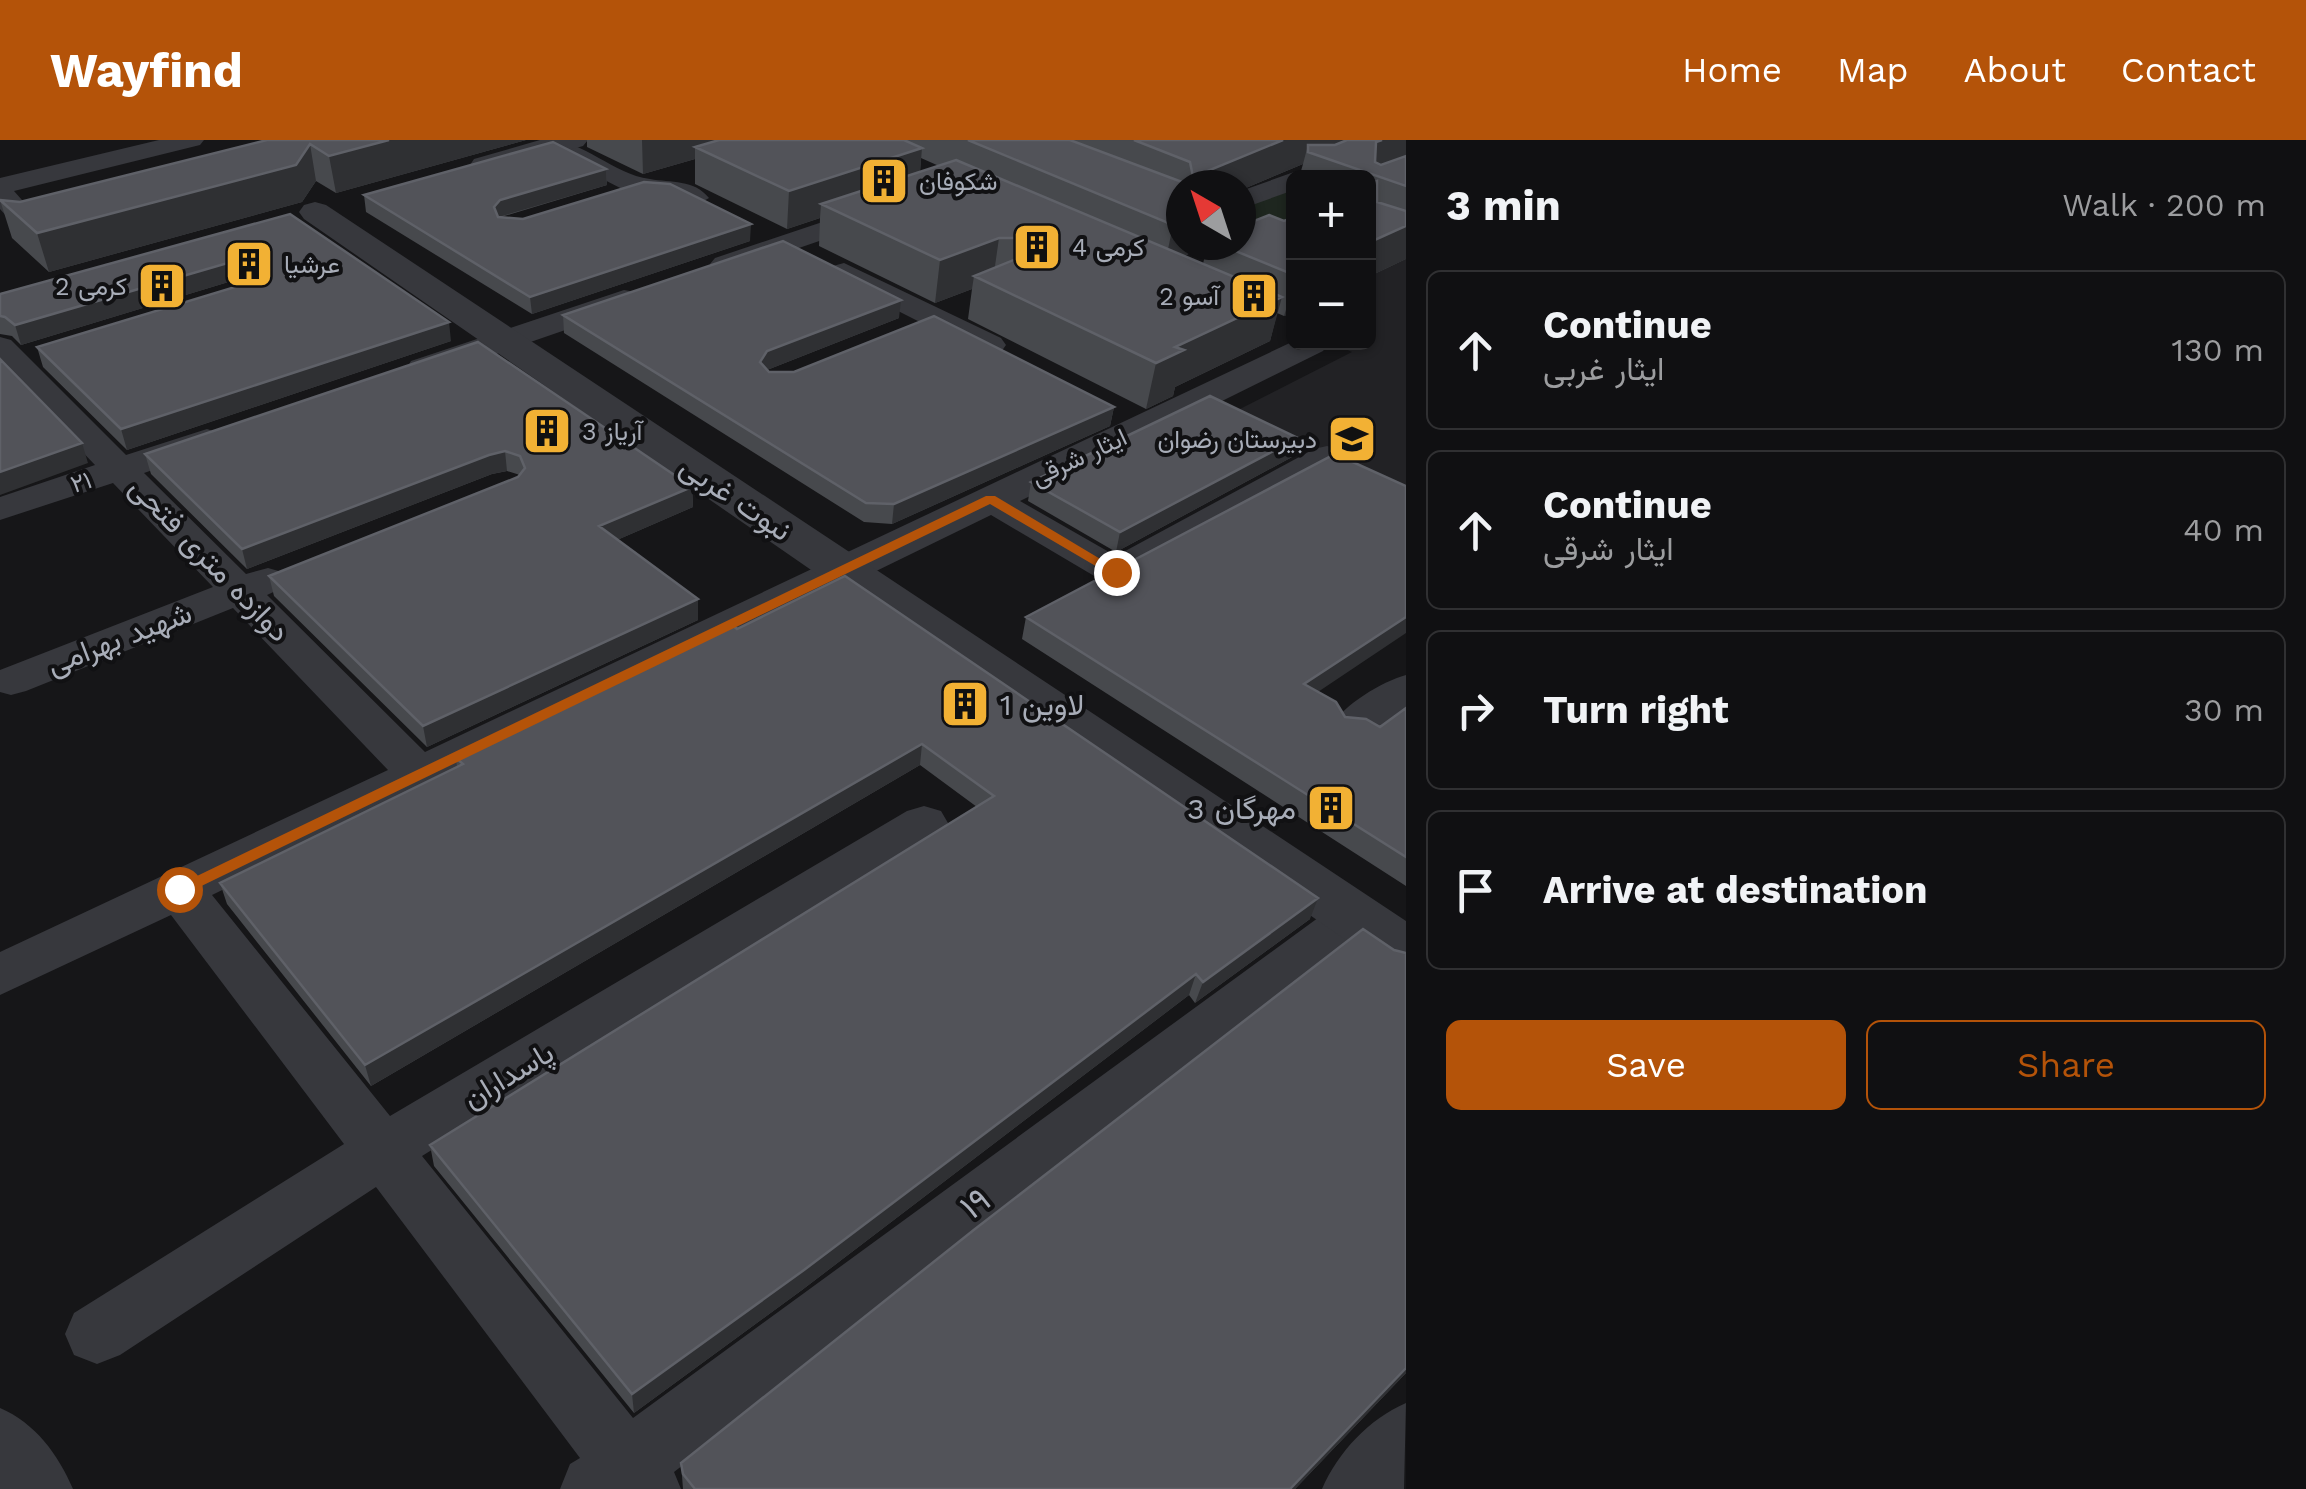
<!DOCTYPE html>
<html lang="en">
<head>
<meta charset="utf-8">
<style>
  body { margin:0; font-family:"Work Sans",Vazirmatn,sans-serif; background:#19191b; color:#f1f3f6 }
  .controls { position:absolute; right:30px; top:30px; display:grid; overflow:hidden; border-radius:15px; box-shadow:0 2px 8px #0004 }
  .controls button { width:90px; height:90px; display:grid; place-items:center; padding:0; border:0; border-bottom:2px solid #303032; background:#101012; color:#f1f3f6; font:50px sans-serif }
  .compass { position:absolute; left:1166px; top:30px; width:90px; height:90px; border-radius:50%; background:#101012; box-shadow:0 2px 8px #0004; rotate:321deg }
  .stop { position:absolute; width:30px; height:30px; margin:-22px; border:8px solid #b45309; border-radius:50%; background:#fff }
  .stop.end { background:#b45309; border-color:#fff; box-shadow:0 2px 10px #0008 }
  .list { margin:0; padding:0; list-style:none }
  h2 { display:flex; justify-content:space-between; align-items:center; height:130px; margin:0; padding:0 40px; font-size:42px }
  h2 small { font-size:32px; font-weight:400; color:#9c9d9f }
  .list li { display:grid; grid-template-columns:65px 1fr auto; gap:30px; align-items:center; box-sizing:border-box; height:160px; margin:0 20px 20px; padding:0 20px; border:2px solid #303032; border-radius:15px }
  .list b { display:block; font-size:38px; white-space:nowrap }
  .list p { margin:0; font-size:32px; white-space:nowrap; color:#9c9d9f }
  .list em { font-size:32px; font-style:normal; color:#9c9d9f }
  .actions { display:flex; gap:20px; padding:30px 40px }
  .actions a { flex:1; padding:22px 0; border:2px solid #b45309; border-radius:15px; text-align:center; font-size:35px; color:#b45309 }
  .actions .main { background:#b45309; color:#fff }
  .icon { flex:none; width:55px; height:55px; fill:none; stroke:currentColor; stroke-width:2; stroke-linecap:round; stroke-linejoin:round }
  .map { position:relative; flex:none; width:1406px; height:1349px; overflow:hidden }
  header { display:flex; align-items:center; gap:60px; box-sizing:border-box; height:140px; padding:0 50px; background:#b45309; color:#fff }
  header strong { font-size:48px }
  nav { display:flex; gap:55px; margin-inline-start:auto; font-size:35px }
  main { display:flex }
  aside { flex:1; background:#101012 }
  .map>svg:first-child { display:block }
</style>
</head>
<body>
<header>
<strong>Wayfind</strong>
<nav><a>Home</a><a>Map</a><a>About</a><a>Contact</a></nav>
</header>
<main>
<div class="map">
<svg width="1406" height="1349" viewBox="0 0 1406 1349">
  <rect width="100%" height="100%" fill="#161618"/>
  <path fill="#222225" d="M 1406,119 L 1406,350 L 1238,270 L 1352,212 L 1332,203 L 1368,202 L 1369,136 Z"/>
  <path fill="#1e261f" d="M 1293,43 L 1293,79 L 1241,94 L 1241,64 Z"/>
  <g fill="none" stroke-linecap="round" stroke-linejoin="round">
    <path fill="#37383d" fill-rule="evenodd" d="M 159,0 L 204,0 L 200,5 L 14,51 L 37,77 L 60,71 L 70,73 L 74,79 L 70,85 C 30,96 28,101 0,69 L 0,38 Z
      M 546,0 C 585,0 612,34 650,39 C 671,43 694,39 709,58 L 695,66 L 672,57 L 630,53 L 546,10 L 542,5 Z
      M 1294,32 L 1306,38 L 1294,38 L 1294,50 L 1241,69 L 1241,51 Z
      M 879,63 L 889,65 L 893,71 L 889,77 L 735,130 L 715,130 L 710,124 L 715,118 Z
      M 844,123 L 1001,198 L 1006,205 L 1001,212 L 979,212 L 833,138 L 829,132 L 833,126 Z
      M 624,150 L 635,152 L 639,159 L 635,166 L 435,235 L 411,235 L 407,228 L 411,221 Z
      M 0,197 L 11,200 L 126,315 L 207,289 L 219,293 L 225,300 L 219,307 L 144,333 L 246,434 L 268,428 L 282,432 L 288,440 L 282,448 L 267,455 L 425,612 L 1294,201 L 1328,204 L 1323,211 L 1020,361 L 1116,416 L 1314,309 L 1327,306 L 1340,309 L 1345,317 L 1340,325 L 1129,440 L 1115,444 L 1101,440 L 991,375 L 212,755 L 390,976 L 907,671 L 924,666 L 941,671 L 948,683 L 941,695 L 422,1016 L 633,1278 L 1337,764 L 1355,758 L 1373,764 L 1380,777 L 1373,790 L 674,1332 L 681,1349 L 560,1349 L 570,1324 L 580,1318 L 376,1047 L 120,1215 L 97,1224 L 74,1215 L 65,1194 L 74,1173 L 344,1004 L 171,775 L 0,855 L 0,812 L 388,630 L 233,468 L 26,551 L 11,555 L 0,552 L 0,530 L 213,447 L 113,343 L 0,380 L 0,357 L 95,325 L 0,226 Z
      M 1406,535 L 1406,570 C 1383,586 1366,604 1337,596 L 1331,586 C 1345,564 1381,542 1406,535 Z
      M 1406,1263 L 1404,1349 L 1322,1349 C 1338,1312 1369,1279 1406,1263 Z
      M 0,1268 C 35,1283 58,1314 73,1349 L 0,1349 Z"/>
    <path fill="#37383d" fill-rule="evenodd" d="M 540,0 L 588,0 L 583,6 L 485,34 L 474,31 L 470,25 L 474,19 Z
      M 315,62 L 326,65 L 1406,781 L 1406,834 L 1385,827 L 304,79 L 299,72 L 304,65 Z"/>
  </g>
  <path fill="#47494d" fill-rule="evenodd" d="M 267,0 L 526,0 L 336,53 L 316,41 L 302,62 L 49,132 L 12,98 L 0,60 L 20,62 Z
    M 587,0 L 1406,0 L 1406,119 L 1368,137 L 1368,38 L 1299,38 L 1303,24 L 1241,50 L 1181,45 L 1181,105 L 1241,105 L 1294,77 L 1294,172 L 1284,176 L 1277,173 L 1270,201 L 1175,247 L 1173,256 L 1146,269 L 968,179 L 972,149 L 935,163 L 819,106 L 820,78 L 787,89 L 695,44 L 695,19 L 643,34 L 587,7 ZM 921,18 L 939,26 L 920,32 ZM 1207,106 L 1203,124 L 1184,116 Z
    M 606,29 L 607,45 L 501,77 L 750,101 L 532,174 L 366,72 L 364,55 Z
    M 290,74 L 451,201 L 127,310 L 43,227 L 37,207 L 253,141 L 235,140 L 21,205 L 12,196 L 0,194 L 0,154 Z
    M 563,175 L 899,178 L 767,230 L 769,232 L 1114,267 L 1110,286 L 892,384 L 864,382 L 564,193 Z
    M 478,202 L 692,347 L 693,367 L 617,400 L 698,459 L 698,480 L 427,607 L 274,456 L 269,436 L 518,337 L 520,335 L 507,331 L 492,334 L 247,429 L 151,334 L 145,314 Z
    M 1292,317 L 1116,412 L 1028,361 L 1031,342 Z
    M 1026,477 L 1318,552 L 1345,577 L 1380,587 L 1406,568 L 1406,746 L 1022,499 Z
    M 737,489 L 1310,779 L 1195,863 L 1189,855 L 802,1150 L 634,1273 L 434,1026 L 430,1005 L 977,667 L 920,625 L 371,946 L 227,764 L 220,743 L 457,627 L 456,618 Z
    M 1394,810 L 1406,813 L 1406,1233 L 1295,1349 L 683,1349 L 681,1323 Z"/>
  <path fill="#2f3033" d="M 389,0 L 526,0 L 336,53 L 329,16 Z
    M 642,0 L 743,0 L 695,7 L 695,19 L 643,34 Z
    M 1283,0 L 1359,0 L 1320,17 L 1308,5 L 1303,24 L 1241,50 L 1241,45 L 1191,45 L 1193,37 Z
    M 1382,0 L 1406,0 L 1406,19 L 1374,35 L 1376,2 Z
    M 310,4 L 316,41 L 302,62 L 49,132 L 37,93 Z
    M 922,8 L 919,44 L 821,64 L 820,78 L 787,89 L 789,51 Z
    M 606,29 L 607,45 L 502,76 L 496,84 L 494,67 L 500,60 Z
    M 1181,82 L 1181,105 L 1207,106 L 1165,124 L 1173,85 Z
    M 751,84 L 750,101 L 532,174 L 530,157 Z
    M 1406,86 L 1406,119 L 1368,137 L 1368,103 Z
    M 999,98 L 993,140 L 974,136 L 972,149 L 935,163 L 940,120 Z
    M 231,122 L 235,140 L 21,205 L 15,185 Z
    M 1294,144 L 1294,172 L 1284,176 Z
    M 1282,157 L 1270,201 L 1175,247 L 1173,256 L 1146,269 L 1156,223 L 1175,207 Z
    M 901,160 L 899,178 L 767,230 L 760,222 L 767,211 Z
    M 449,182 L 451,201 L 127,310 L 121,289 Z
    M 1114,267 L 1110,286 L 892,384 L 894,364 Z
    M 1298,298 L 1292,317 L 1116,412 L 1120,392 Z
    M 82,303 L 88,323 L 0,355 L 0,332 Z
    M 505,311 L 507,331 L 492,334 L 247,429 L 242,409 L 489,315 Z
    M 692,347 L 693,367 L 601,407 L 599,386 Z
    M 698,459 L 698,480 L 427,607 L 423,586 Z
    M 1406,477 L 1406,493 L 1297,566 L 1304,544 Z
    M 922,604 L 920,625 L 371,946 L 365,925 Z
    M 1318,758 L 1310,779 L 1195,863 L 1203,842 Z
    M 1196,834 L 1189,855 L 802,1150 L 634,1273 L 632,1254 Z
    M 1406,1228 L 1406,1233 L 1295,1349 L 1290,1349 Z"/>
  <path fill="#525359" stroke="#5f6168" stroke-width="2.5" d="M 267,0 L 389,0 L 329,16 L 310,4 L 296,25 L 37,93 L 0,60 L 20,62 Z
    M 719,0 L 904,0 L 922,8 L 789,51 L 695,7 Z
    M 968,0 L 1070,0 L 1190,45 L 1181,45 L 1181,82 L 1173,85 Z
    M 1134,0 L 1283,0 L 1193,37 L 1190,22 Z
    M 1347,0 L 1382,0 L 1376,2 L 1375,22 L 1381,25 L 1406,16 L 1406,46 L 1308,12 L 1308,5 L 1335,5 Z
    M 553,2 L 606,29 L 500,60 L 494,67 L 498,77 L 523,79 L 644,42 L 670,44 L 751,84 L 530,157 L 364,55 Z
    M 956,20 L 1282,157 L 1175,207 L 1184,210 L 1156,223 L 974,136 L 1026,115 L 1030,105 L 1022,98 L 999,98 L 940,120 L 821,64 Z
    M 1377,41 L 1377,62 L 1406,71 L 1406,86 L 1368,103 L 1368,44 Z
    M 290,74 L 449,182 L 121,289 L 37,207 L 255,141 L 261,133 L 257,123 L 231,122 L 15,185 L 5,177 L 0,176 L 0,154 Z
    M 1269,75 L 1284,81 L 1294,77 L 1294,135 L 1221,105 L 1241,105 L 1241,86 Z
    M 783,101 L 901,160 L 767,211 L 760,222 L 769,232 L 794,232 L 934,176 L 1114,267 L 894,364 L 866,363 L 563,175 Z
    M 478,202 L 692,347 L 599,386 L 698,459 L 423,586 L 269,436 L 518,337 L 525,328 L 520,316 L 505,311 L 489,315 L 242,409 L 145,314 Z
    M 0,219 L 82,303 L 0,332 Z
    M 1210,256 L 1298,298 L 1120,392 L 1031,342 Z
    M 1335,314 L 1406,346 L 1406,477 L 1304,544 L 1336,562 L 1345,577 L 1366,579 L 1380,587 L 1406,568 L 1406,717 L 1026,477 Z
    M 845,436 L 1318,758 L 1203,842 L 1196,834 L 804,1130 L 632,1254 L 430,1005 L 994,656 L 922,604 L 365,925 L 220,743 L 463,624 L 456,618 L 732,485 L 737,489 Z
    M 1363,789 L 1394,810 L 1406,813 L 1406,1228 L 1290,1349 L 695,1349 L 683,1334 L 681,1323 L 975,1089 Z"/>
  <path fill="#b45309" d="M 986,356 L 995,356 L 1122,432 L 1111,435 L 990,364 L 185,754 L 179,755 L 170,749 Z"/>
  <defs>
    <g id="building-square" transform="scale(2.5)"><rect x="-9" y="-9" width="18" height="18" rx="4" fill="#f2b134" stroke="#111113"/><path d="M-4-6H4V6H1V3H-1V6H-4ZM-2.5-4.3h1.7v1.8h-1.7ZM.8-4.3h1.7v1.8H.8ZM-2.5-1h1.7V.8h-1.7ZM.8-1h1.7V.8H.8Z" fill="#111"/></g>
    <g id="school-square" transform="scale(2.5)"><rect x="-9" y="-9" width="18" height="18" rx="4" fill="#f2b134" stroke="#111113"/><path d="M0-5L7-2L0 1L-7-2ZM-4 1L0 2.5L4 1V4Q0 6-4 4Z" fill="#111"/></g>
  </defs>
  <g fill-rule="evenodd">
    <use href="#building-square" x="884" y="41"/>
    <use href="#building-square" x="1037" y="107"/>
    <use href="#building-square" x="249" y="124"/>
    <use href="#building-square" x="162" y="146"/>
    <use href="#building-square" x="1254" y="156"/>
    <use href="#building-square" x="547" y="291"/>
    <use href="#school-square" x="1352" y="299"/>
    <use href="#building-square" x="965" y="564"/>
    <use href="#building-square" x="1331" y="668"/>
  </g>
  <g text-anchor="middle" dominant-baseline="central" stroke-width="8" stroke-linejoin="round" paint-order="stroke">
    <g font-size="25" fill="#a8adb8" stroke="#111113" text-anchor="start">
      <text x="919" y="41">شکوفان</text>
      <text x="1072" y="107">کرمی 4</text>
      <text x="284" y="124">عرشیا</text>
      <text x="127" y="146" text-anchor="end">کرمی 2</text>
      <text x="1219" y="156" text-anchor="end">آسو 2</text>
      <text x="582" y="291">آریاز 3</text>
      <text x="1317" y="299" text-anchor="end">دبیرستان رضوان</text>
    </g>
    <g font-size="25" fill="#a8adb8" stroke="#111113">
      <text transform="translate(1079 317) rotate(-25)">ایثار شرقی</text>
      <text transform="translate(81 342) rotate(-18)">۲۱</text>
    </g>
    <g font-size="30" fill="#a8adb8" stroke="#111113">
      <text transform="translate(736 358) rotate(34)">نبوت غربی</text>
      <text transform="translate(210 419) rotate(46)">دوازده متری فتحی</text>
      <text transform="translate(119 498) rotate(-21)">شهید بهرامی</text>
      <text transform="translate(508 935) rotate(-31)">پاسداران</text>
    </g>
    <g font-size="30" fill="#a8adb8" stroke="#111113" text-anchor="start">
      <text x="1000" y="564">لاوین 1</text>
      <text x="1296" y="668" text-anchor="end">مهرگان 3</text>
    </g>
    <g font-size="35" fill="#a8adb8" stroke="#111113">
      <text transform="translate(975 1063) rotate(-37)">۱۹</text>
    </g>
  </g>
</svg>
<div class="controls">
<button>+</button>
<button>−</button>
</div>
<svg class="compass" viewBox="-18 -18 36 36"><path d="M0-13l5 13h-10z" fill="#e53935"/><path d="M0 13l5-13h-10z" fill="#9c9d9f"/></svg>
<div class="stop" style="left:179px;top:749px"></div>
<div class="stop end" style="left:1116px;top:432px"></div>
</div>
<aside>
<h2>3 min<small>Walk · 200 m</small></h2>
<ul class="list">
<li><svg class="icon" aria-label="ahead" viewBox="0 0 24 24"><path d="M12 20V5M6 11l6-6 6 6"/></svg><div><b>Continue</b><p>ایثار غربی</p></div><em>130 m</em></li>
<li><svg class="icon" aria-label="ahead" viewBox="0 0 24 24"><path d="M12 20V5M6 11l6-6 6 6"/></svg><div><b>Continue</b><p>ایثار شرقی</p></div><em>40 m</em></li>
<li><svg class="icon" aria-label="right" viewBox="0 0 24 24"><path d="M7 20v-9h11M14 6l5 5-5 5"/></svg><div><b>Turn right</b></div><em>30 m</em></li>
<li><svg class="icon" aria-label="arrive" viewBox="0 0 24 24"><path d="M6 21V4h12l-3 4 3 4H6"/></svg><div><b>Arrive at destination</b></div></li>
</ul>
<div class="actions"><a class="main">Save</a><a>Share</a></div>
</aside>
</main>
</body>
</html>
